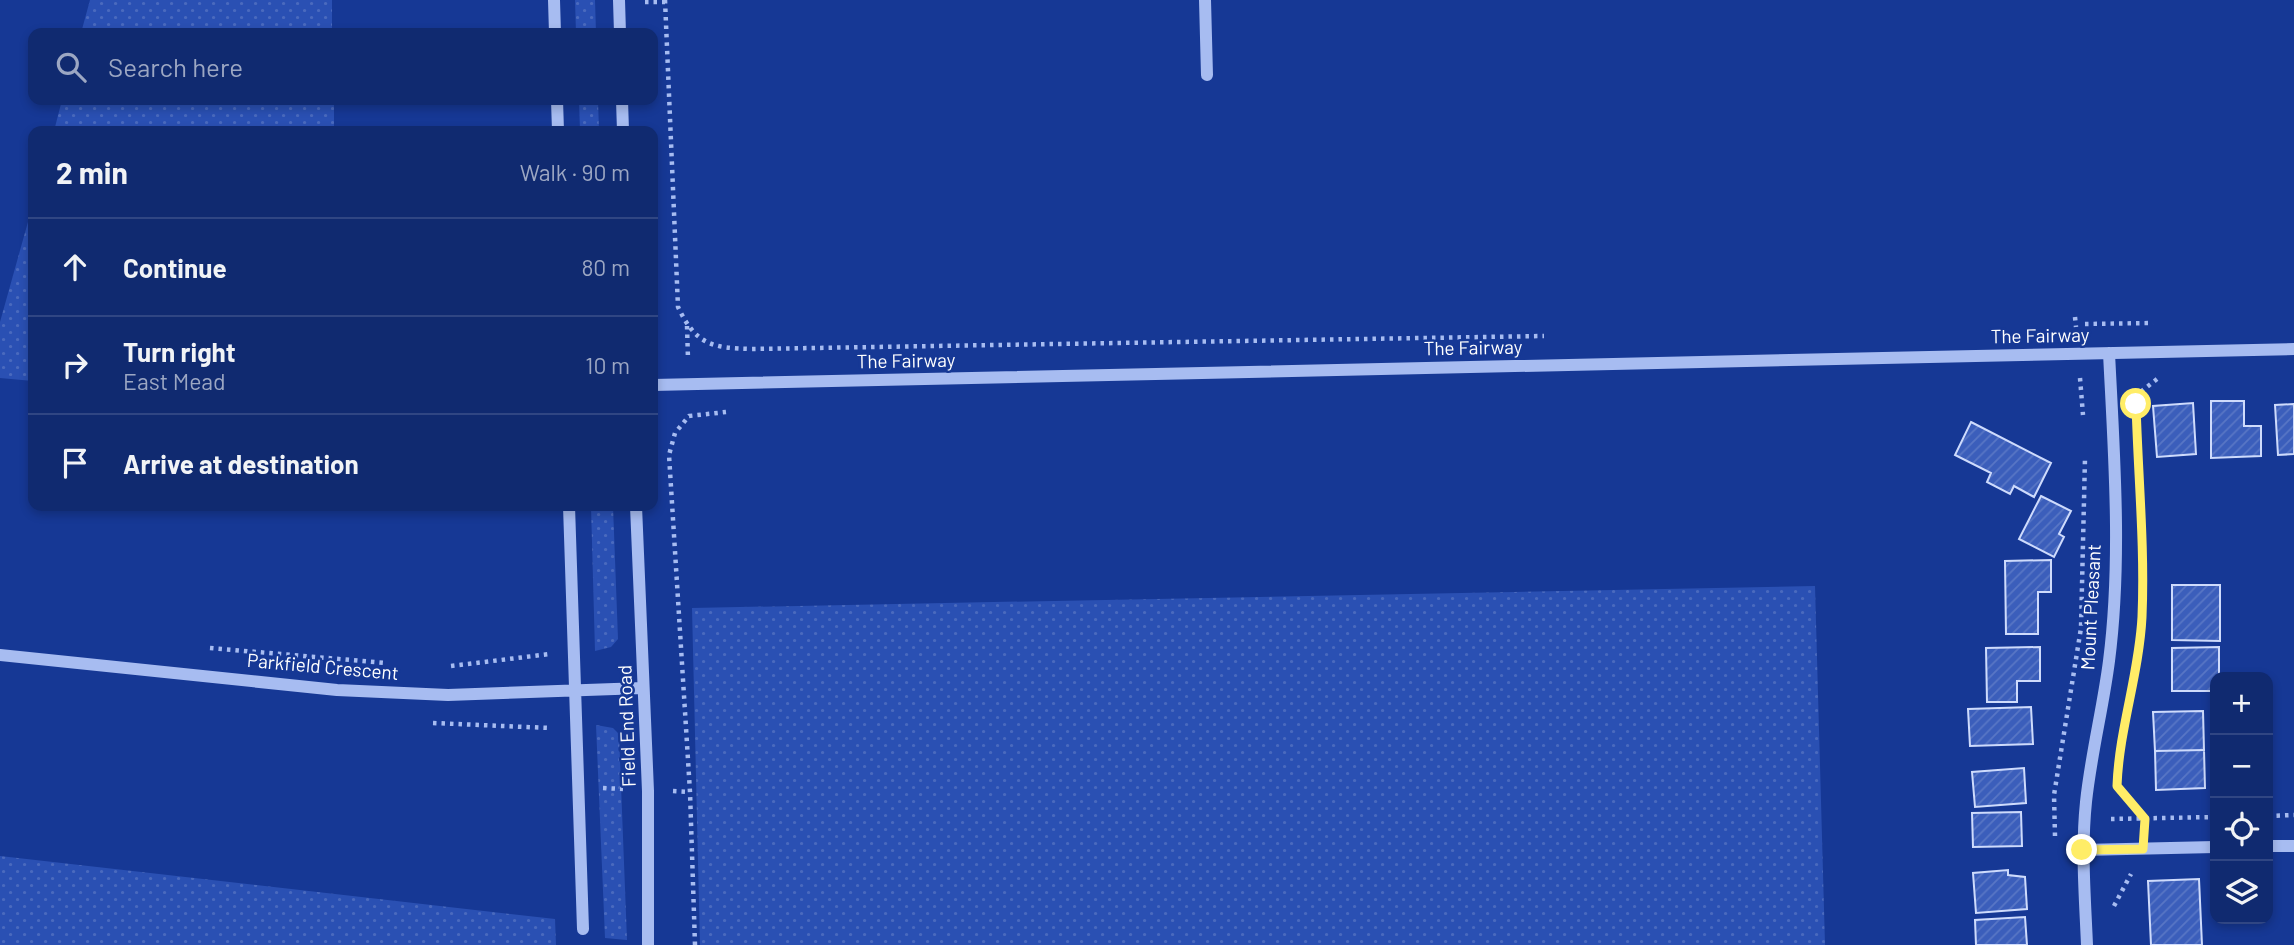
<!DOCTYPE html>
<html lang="en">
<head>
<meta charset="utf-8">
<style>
  body { margin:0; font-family:Barlow,sans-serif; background:#193275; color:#f1f3f6 }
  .controls { position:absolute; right:21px; bottom:21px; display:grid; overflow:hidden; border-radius:14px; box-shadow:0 4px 10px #0003 }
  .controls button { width:63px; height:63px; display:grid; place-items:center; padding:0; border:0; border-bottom:2px solid #304683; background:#102a70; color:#f1f3f6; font:35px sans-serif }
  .stop { position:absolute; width:21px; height:21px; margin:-16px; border:5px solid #ffed67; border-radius:50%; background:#fff }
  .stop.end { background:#ffed67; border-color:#fff; box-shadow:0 2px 7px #0008 }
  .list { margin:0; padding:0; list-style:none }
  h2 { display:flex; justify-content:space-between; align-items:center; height:91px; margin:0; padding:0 28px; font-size:30px }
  h2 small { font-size:23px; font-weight:400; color:#9ca7c3 }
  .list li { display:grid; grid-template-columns:46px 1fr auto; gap:21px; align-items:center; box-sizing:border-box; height:98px; padding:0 28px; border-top:2px solid #304683 }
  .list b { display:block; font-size:26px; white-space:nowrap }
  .list p { margin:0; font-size:23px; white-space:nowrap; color:#9ca7c3 }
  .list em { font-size:23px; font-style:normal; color:#9ca7c3 }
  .icon { flex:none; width:38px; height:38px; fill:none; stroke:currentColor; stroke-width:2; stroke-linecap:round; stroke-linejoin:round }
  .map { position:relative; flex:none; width:2294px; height:945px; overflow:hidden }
  .search { position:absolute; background:#102a70; box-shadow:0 4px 10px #0003; left:28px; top:28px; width:630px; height:77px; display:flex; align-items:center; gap:18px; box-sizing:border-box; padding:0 24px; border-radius:14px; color:#9ca7c3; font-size:26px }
  .panel { position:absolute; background:#102a70; box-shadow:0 4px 10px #0003; left:28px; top:126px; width:630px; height:385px; border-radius:14px }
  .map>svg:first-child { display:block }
</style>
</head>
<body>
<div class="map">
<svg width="2294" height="945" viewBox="0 0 2294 945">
  <defs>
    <pattern id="grass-dots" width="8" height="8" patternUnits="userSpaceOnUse" patternTransform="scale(1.75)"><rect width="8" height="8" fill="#2a50b3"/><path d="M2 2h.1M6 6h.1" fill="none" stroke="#4a6abe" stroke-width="1.8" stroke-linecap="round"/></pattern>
    <pattern id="building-hatch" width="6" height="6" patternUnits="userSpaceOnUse" patternTransform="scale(1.75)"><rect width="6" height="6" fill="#3b5ebb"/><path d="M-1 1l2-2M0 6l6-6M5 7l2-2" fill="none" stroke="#5876c5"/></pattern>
  </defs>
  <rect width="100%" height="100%" fill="#163895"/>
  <path fill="url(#grass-dots)" d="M 90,0 L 332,0 L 332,33 L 81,33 Z
    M 575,0 L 595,0 L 596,33 L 576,33 Z
    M 62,100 L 334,100 L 334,131 L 54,131 Z
    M 579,100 L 598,100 L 599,131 L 580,131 Z
    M 33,204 L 33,381 L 0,378 L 0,322 Z
    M 591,506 L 613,506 L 618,639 L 611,647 L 595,651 Z
    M 1815,586 L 1825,945 L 700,945 L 692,608 Z
    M 596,725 L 613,728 L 619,734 L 627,940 L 605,938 Z
    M 0,856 L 555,919 L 556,945 L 0,945 Z"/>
  <path fill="url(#building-hatch)" stroke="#cedbfc" stroke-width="2" d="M 2211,401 L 2244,401 L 2244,426 L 2261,426 L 2261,456 L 2211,458 Z
    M 2193,403 L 2196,454 L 2157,457 L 2153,406 Z
    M 2294,404 L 2294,454 L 2278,455 L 2275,405 Z
    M 1971,422 L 2051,463 L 2034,497 L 2014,486 L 2010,494 L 1987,482 L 1991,473 L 1955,455 Z
    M 2041,496 L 2071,511 L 2059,534 L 2064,537 L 2054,557 L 2019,539 Z
    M 2051,560 L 2051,592 L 2038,592 L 2038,634 L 2006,634 L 2005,561 Z
    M 2172,585 L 2220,585 L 2220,641 L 2172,640 Z
    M 2040,647 L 2040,681 L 2017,681 L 2017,702 L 1987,702 L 1986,648 Z
    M 2219,647 L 2219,677 L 2215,677 L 2215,691 L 2172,691 L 2172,648 Z
    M 2031,707 L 2033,744 L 1970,746 L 1968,709 Z
    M 2203,711 L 2204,750 L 2155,751 L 2153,712 Z
    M 2204,750 L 2205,788 L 2156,790 L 2155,751 Z
    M 2024,768 L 2026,803 L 1975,807 L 1972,772 Z
    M 2021,812 L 2022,846 L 1973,847 L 1972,813 Z
    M 2008,870 L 2008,875 L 2025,877 L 2027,909 L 1976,913 L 1973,873 Z
    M 2199,879 L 2202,945 L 2151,945 L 2148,881 Z
    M 2025,917 L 2027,945 L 1976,945 L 1975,920 Z"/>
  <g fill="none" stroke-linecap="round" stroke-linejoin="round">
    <path stroke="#a7bcf1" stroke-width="4.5" stroke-dasharray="3.5 5" stroke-linecap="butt" d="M 665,0 L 678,307 C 696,345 712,348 752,349 L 1544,336
      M 645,2 L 665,2
      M 2075,317 L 2076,327
      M 2085,324 L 2153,323
      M 687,326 L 688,359
      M 2080,378 L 2083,415
      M 2138,400 L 2143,390 L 2157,379
      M 210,648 L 386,663
      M 451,666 L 550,654
      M 433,723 L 550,728
      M 2117,784 L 2145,819 L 2144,825
      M 603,788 L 623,789
      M 673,791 L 690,792
      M 2268,816 L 2294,815
      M 2111,819 L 2215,817
      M 2055,836 L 2054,795 L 2081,628 L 2085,458
      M 2114,906 L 2131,874
      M 695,945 L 690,792 L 669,455 L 675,433 L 689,416 L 726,412"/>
    <path stroke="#a7bcf1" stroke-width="12" d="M 554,0 L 555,33
      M 619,0 L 620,33
      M 1205,0 L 1207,75
      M 557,100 L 558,131
      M 622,100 L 623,131
      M 653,385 L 2294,349
      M 569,506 L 583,929
      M 636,506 L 648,791 L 648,945
      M 0,655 L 337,690 L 448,695 L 643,688
      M 2268,846 L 2294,846
      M 2082,850 L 2215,847
      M 2087,945 C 2085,897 2081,850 2086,802 C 2091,754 2103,708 2109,661 C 2122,560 2114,454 2109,353"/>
  </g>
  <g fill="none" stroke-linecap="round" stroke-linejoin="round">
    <path stroke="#ffed67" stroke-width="9" d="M 2082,850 L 2143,849 L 2145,819 L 2117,786 C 2119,729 2139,675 2142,617 C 2145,547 2138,475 2136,404"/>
  </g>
  <g text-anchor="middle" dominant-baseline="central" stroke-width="5" stroke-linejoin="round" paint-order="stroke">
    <g font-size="19" fill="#fff" stroke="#163895">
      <text transform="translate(2040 335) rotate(-1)">The Fairway</text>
      <text transform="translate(1473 347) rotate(-1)">The Fairway</text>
      <text transform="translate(906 360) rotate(-1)">The Fairway</text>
      <text transform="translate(2090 607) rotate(-87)">Mount Pleasant</text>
      <text transform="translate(323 666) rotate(5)">Parkfield Crescent</text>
      <text transform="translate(626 726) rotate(-92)">Field End Road</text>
    </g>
  </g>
</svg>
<div class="controls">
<button>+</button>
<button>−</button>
<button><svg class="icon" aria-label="locate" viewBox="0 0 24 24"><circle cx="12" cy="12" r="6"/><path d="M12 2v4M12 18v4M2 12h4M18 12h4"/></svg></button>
<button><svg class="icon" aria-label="layers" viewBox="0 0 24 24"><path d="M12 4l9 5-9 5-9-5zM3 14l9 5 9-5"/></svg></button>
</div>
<div class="stop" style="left:2136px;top:404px"></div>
<div class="stop end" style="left:2082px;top:850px"></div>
<div class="search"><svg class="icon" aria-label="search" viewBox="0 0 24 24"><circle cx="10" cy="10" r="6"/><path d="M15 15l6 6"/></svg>Search here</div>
<section class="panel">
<h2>2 min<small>Walk · 90 m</small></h2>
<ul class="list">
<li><svg class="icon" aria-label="ahead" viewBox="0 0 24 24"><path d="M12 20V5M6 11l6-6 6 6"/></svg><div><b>Continue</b></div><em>80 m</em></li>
<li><svg class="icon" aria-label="right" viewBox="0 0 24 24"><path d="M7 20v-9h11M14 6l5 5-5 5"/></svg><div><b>Turn right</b><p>East Mead</p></div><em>10 m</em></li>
<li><svg class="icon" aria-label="arrive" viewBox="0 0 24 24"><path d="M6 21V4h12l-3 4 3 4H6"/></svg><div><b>Arrive at destination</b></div></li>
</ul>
</section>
</div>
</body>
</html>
